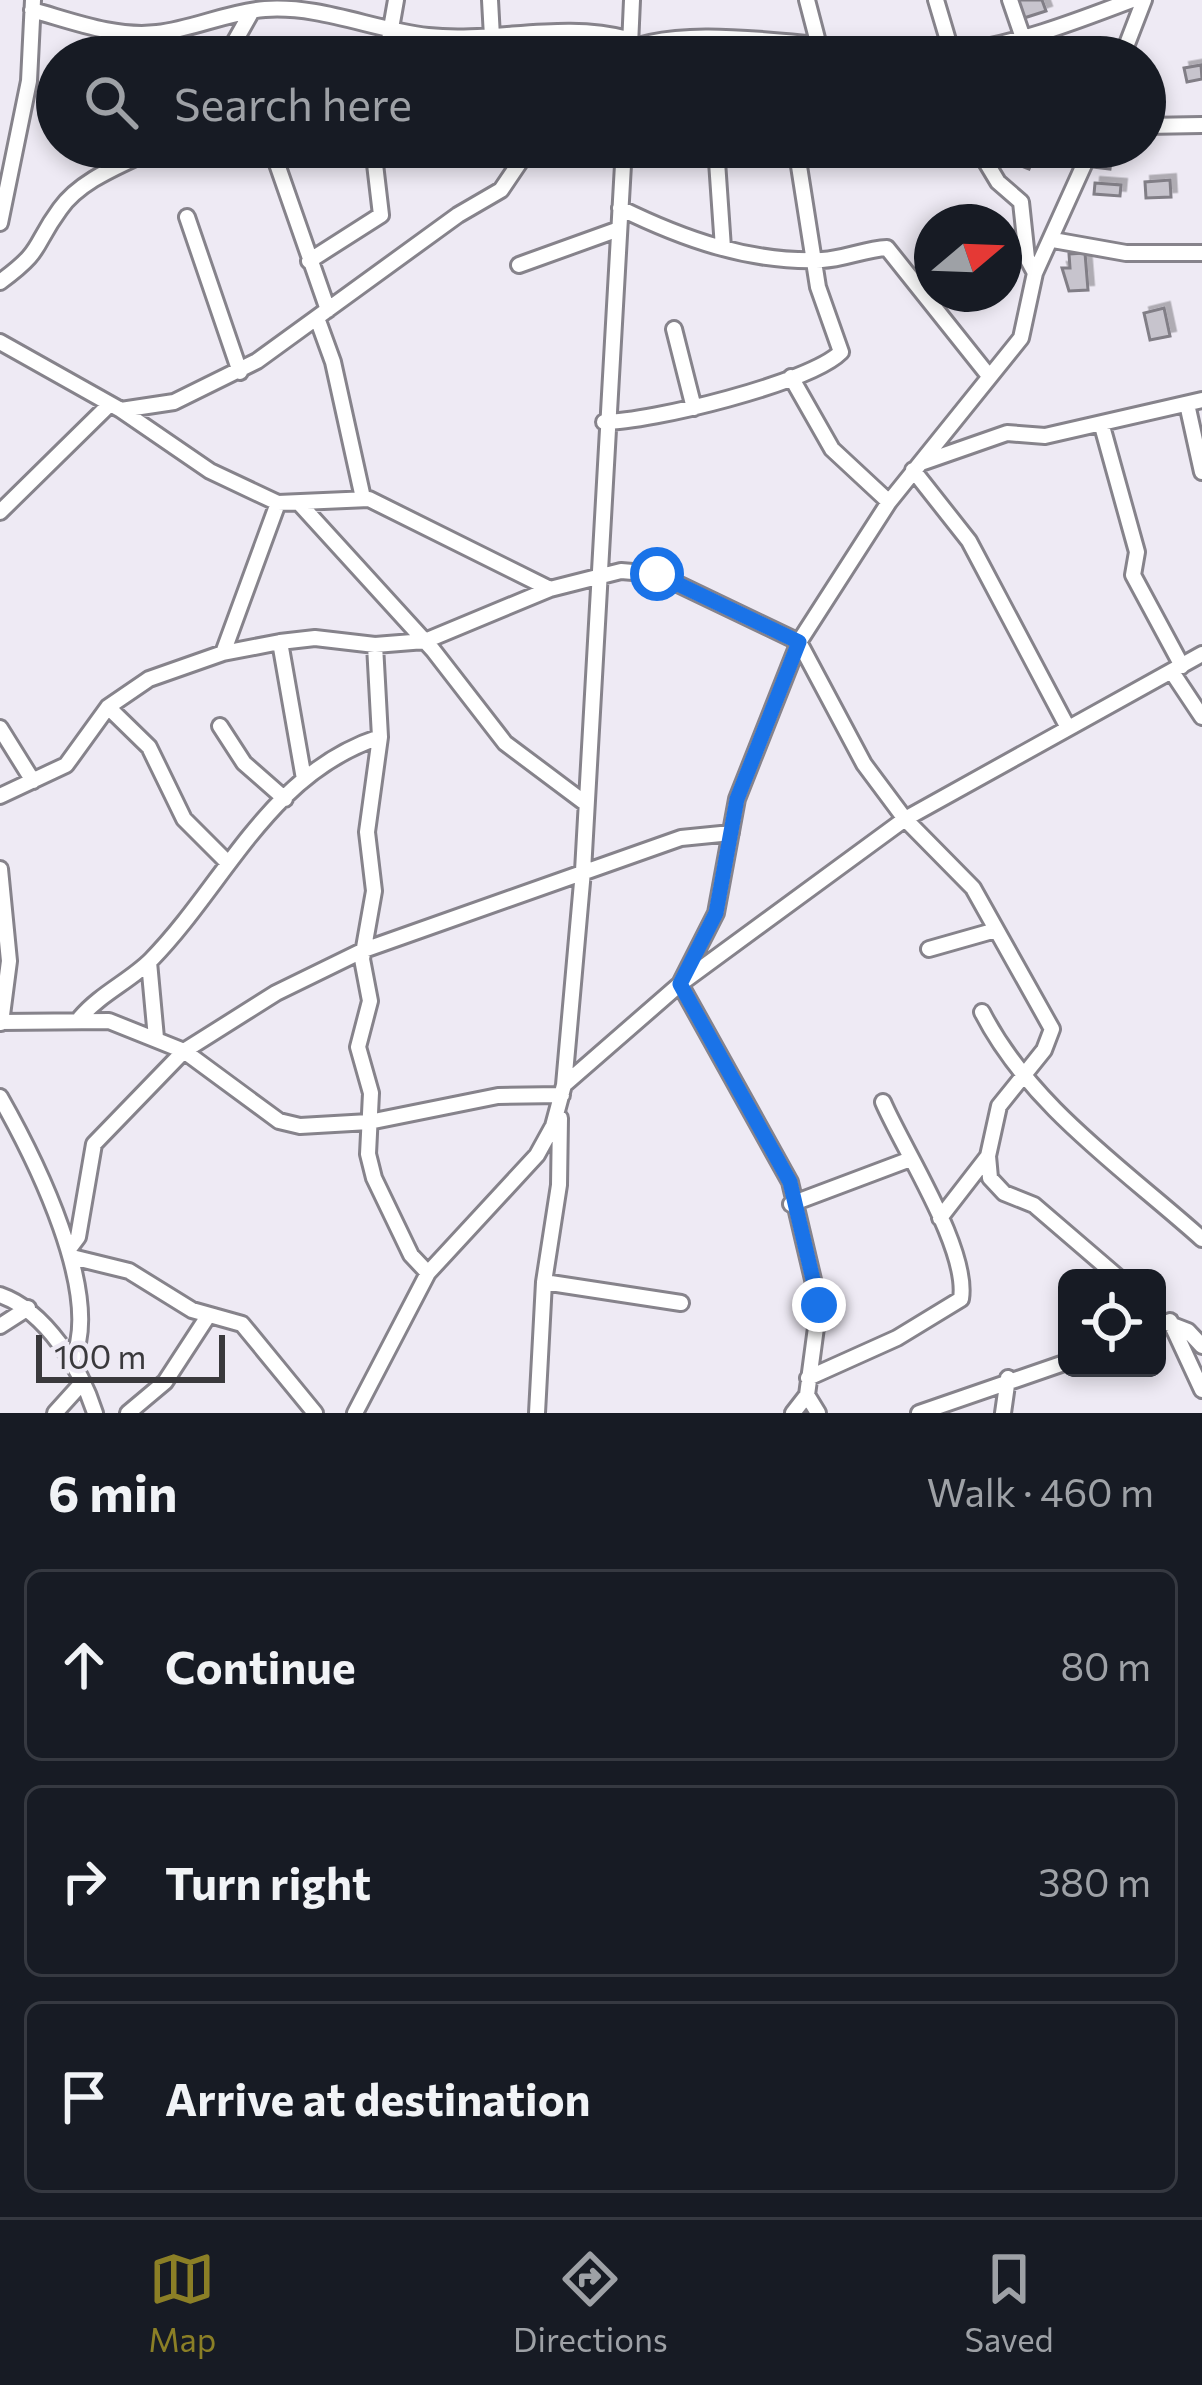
<!DOCTYPE html>
<html lang="en">
<head>
<meta charset="utf-8">
<style>
  body { margin:0; font-family:Commissioner,sans-serif; background:#20242c; color:#f1f3f6 }
  .controls { position:absolute; right:36px; bottom:36px; display:grid; overflow:hidden; border-radius:18px; box-shadow:0 6px 18px #0003 }
  .controls button { width:108px; height:108px; display:grid; place-items:center; padding:0; border:0; border-bottom:3px solid #363941; background:#171b24; color:#f1f3f6; font:60px sans-serif }
  .compass { position:absolute; left:914px; top:204px; width:108px; height:108px; border-radius:50%; background:#171b24; box-shadow:0 6px 18px #0003; rotate:71deg }
  .scale { position:absolute; left:36px; bottom:30px; width:189px; box-sizing:border-box; padding-left:12px; border:6px solid #3a393c; border-top:0; font-size:33px; line-height:42px; white-space:nowrap; color:#3a393c; -webkit-text-stroke:9px #eeeaf4; paint-order:stroke }
  .stop { position:absolute; width:36px; height:36px; margin:-27px; border:9px solid #1a73e8; border-radius:50%; background:#fff }
  .stop.end { background:#1a73e8; border-color:#fff; box-shadow:0 3px 12px #0008 }
  .list { margin:0; padding:0; list-style:none }
  h2 { display:flex; justify-content:space-between; align-items:center; height:156px; margin:0; padding:0 48px; font-size:51px }
  h2 small { font-size:39px; font-weight:400; color:#9ea1a6 }
  .list li { display:grid; grid-template-columns:78px 1fr auto; gap:36px; align-items:center; box-sizing:border-box; height:192px; margin:0 24px 24px; padding:0 24px; border:3px solid #363941; border-radius:18px }
  .list b { display:block; font-size:45px; white-space:nowrap }
  .list em { font-size:39px; font-style:normal; color:#9ea1a6 }
  .icon { flex:none; width:66px; height:66px; fill:none; stroke:currentColor; stroke-width:2; stroke-linecap:round; stroke-linejoin:round }
  .map { position:relative; flex:none; width:1202px; height:1413px; overflow:hidden }
  .search { position:absolute; background:#171b24; box-shadow:0 6px 18px #0003; left:36px; right:36px; top:36px; height:132px; display:flex; align-items:center; gap:30px; box-sizing:border-box; padding:0 42px; border-radius:66px; color:#9ea1a6; font-size:45px }
  .sheet { height:804px; background:#171b24 }
  nav { display:flex; justify-content:space-around; align-items:center; box-sizing:border-box; height:168px; border-top:3px solid #363941; background:#171b24; font-size:33px; color:#9ea1a6 }
  nav a { display:grid; justify-items:center; gap:6px }
  nav .on { color:#8b7f26 }
  .map>svg:first-child { display:block }
</style>
</head>
<body>
<div class="map">
<svg width="1202" height="1413" viewBox="0 0 1202 1413">
  <defs>
    <filter id="shadow"><feDropShadow dx="5.5" dy="-5.5" stdDeviation="0" flood-color="#0004"/></filter>
  </defs>
  <rect width="100%" height="100%" fill="#eeeaf4"/>
  <path fill="#c7c4cd" stroke="#817e86" stroke-width="3" filter="url(#shadow)" d="M 1018,0 L 1042,0 L 1046,11 L 1024,18 Z
    M 1201,65 L 1202,79 L 1187,82 L 1184,68 Z
    M 1017,147 L 1036,152 L 1029,169 L 1011,162 Z
    M 1094,147 L 1113,147 L 1110,169 L 1092,167 Z
    M 1170,180 L 1171,197 L 1146,198 L 1145,182 Z
    M 1095,183 L 1121,185 L 1120,196 L 1094,194 Z
    M 1085,253 L 1088,290 L 1069,291 L 1062,268 L 1070,268 L 1069,254 Z
    M 1164,308 L 1170,336 L 1150,340 L 1144,313 Z"/>
  <g fill="none" stroke-linecap="round" stroke-linejoin="round">
    <g stroke="#86838b" stroke-width="20">
      <path id="minor" d="M 490,0 L 492,37
        M 807,0 L 819,46
        M 936,0 L 953,57
        M 1010,0 L 1022,35
        M 32,10 C 72,21 115,38 157,33 C 194,29 227,12 265,9 C 321,5 373,30 428,36 C 495,43 562,21 628,39
        M 117,33 L 133,57
        M 703,38 L 705,57
        M 630,46 L 632,0
        M 226,57 L 252,11
        M 386,57 L 396,0
        M 614,57 C 683,11 867,62 954,52 C 1012,46 1077,21 1132,0
        M 1122,57 L 1144,0
        M 1145,126 L 1202,125
        M 309,147 L 278,155 L 277,164 L 328,310
        M 716,147 L 723,248
        M 977,147 L 998,182 L 1021,202 L 1027,258 L 1035,273
        M 620,208 C 683,239 750,263 822,260 C 844,259 865,249 887,248 L 989,376
        M 187,217 L 240,372
        M 0,223 L 29,81 L 33,0
        M 1053,240 L 1126,253 L 1202,253
        M 309,261 L 381,215 L 373,147
        M 519,265 L 619,229
        M 0,282 C 45,249 32,247 60,209 C 82,178 125,164 158,147
        M 317,318 L 333,362 L 363,498
        M 674,329 L 694,408
        M 0,342 L 121,410 L 174,402 L 257,361 L 458,215 L 501,190 L 530,147
        M 791,377 L 832,449 L 889,502
        M 1187,404 L 1202,472
        M 121,410 L 210,471 L 278,503 L 369,499 L 550,589 L 621,571 L 657,574 L 799,642 L 864,764 L 905,819 L 973,888 L 1052,1029 L 1044,1050 L 999,1106 L 988,1156 L 940,1218
        M 604,422 C 650,422 810,383 841,352 L 818,287 L 796,147
        M 1102,426 L 1137,552 L 1133,575 L 1182,666
        M 921,463 L 1007,433 L 1045,436 L 1202,400
        M 913,470 L 969,541 L 1067,726
        M 300,504 L 433,650 L 505,743 L 585,803
        M 0,512 L 110,404
        M 280,642 L 304,779
        M 375,645 L 380,737 L 367,832 L 374,891 L 362,959 L 370,1001 L 358,1047 L 371,1093 L 368,1154 L 374,1178 L 411,1255 L 428,1273
        M 223,653 L 278,503
        M 1172,672 L 1202,717
        M 108,707 L 149,747 L 184,819 L 226,861
        M 220,726 L 244,763 L 285,799
        M 0,728 L 33,781
        M 0,796 L 66,765 L 108,707 L 149,679 L 223,653 L 280,642 L 315,638 L 375,645 L 425,641 L 550,589
        M 0,869 L 9,961 L 1,1023
        M 929,949 L 996,930
        M 149,962 L 156,1038
        M 982,1012 C 1030,1106 1124,1169 1202,1239
        M 80,1018 C 100,994 130,981 151,960 C 226,883 269,773 380,737
        M 0,1022 L 109,1021 L 184,1051 L 279,1121 L 300,1126 L 369,1122 L 498,1096 L 562,1095
        M 564,1085 L 680,984 L 905,819 L 1202,654
        M 0,1097 C 34,1157 104,1295 72,1361
        M 988,1156 L 990,1178 L 1004,1193 L 1034,1205 L 1119,1278
        M 791,1204 L 908,1160
        M 69,1249 L 78,1237 L 94,1144 L 184,1051 L 276,993 L 364,950 L 681,838 L 731,833
        M 72,1257 L 129,1271 L 192,1310 L 242,1324 L 315,1413
        M 544,1282 L 681,1303
        M 0,1295 C 46,1311 81,1369 95,1413
        M 1157,1319 L 1188,1331 L 1202,1346
        M 1170,1321 L 1202,1390
        M 0,1326 L 28,1308
        M 808,1378 L 897,1338 L 961,1299 C 969,1249 903,1149 883,1102
        M 55,1413 L 83,1382
        M 128,1413 L 165,1382 L 208,1316
        M 355,1413 L 428,1273 L 537,1155 L 553,1126 L 564,1085 L 583,871 L 624,147
        M 537,1413 L 544,1282 L 559,1185 L 560,1118
        M 793,1413 L 807,1395
        M 818,1413 L 807,1395 L 819,1305 L 790,1182 L 680,984 L 716,913 L 737,799 L 799,642 L 889,502 L 1021,338 L 1035,273 L 1092,147
        M 919,1413 L 1067,1362
        M 1003,1413 L 1008,1378"/>
    </g>
    <use href="#minor" stroke="#fff" stroke-width="14"/>
  </g>
  <g fill="none" stroke-linecap="round" stroke-linejoin="round">
    <path stroke="#1a73e8" stroke-width="15" d="M 657,574 L 799,642 L 737,799 L 716,913 L 680,984 L 790,1182 L 819,1305"/>
  </g>
</svg>
<div class="controls">
<button><svg class="icon" aria-label="locate" viewBox="0 0 24 24"><circle cx="12" cy="12" r="6"/><path d="M12 2v4M12 18v4M2 12h4M18 12h4"/></svg></button>
</div>
<svg class="compass" viewBox="-18 -18 36 36"><path d="M0-13l5 13h-10z" fill="#e53935"/><path d="M0 13l5-13h-10z" fill="#9ea1a6"/></svg>
<div class="scale">100 m</div>
<div class="stop" style="left:657px;top:574px"></div>
<div class="stop end" style="left:819px;top:1305px"></div>
<div class="search"><svg class="icon" aria-label="search" viewBox="0 0 24 24"><circle cx="10" cy="10" r="6"/><path d="M15 15l6 6"/></svg>Search here</div>
</div>
<section class="sheet">
<h2>6 min<small>Walk · 460 m</small></h2>
<ul class="list">
<li><svg class="icon" aria-label="ahead" viewBox="0 0 24 24"><path d="M12 20V5M6 11l6-6 6 6"/></svg><div><b>Continue</b></div><em>80 m</em></li>
<li><svg class="icon" aria-label="right" viewBox="0 0 24 24"><path d="M7 20v-9h11M14 6l5 5-5 5"/></svg><div><b>Turn right</b></div><em>380 m</em></li>
<li><svg class="icon" aria-label="arrive" viewBox="0 0 24 24"><path d="M6 21V4h12l-3 4 3 4H6"/></svg><div><b>Arrive at destination</b></div></li>
</ul>
</section>
<nav>
<a class="on"><svg class="icon" aria-label="map" viewBox="0 0 24 24"><path d="M3 6l6-2 6 2 6-2v14l-6 2-6-2-6 2zM9 4v14M15 6v14"/></svg>Map</a>
<a><svg class="icon" aria-label="directions" viewBox="0 0 24 24"><path d="M12 3l9 9-9 9-9-9zM9 14v-3h6M13 9l2 2-2 2"/></svg>Directions</a>
<a><svg class="icon" aria-label="saved" viewBox="0 0 24 24"><path d="M7 4h10v16l-5-4-5 4z"/></svg>Saved</a>
</nav>
</body>
</html>
